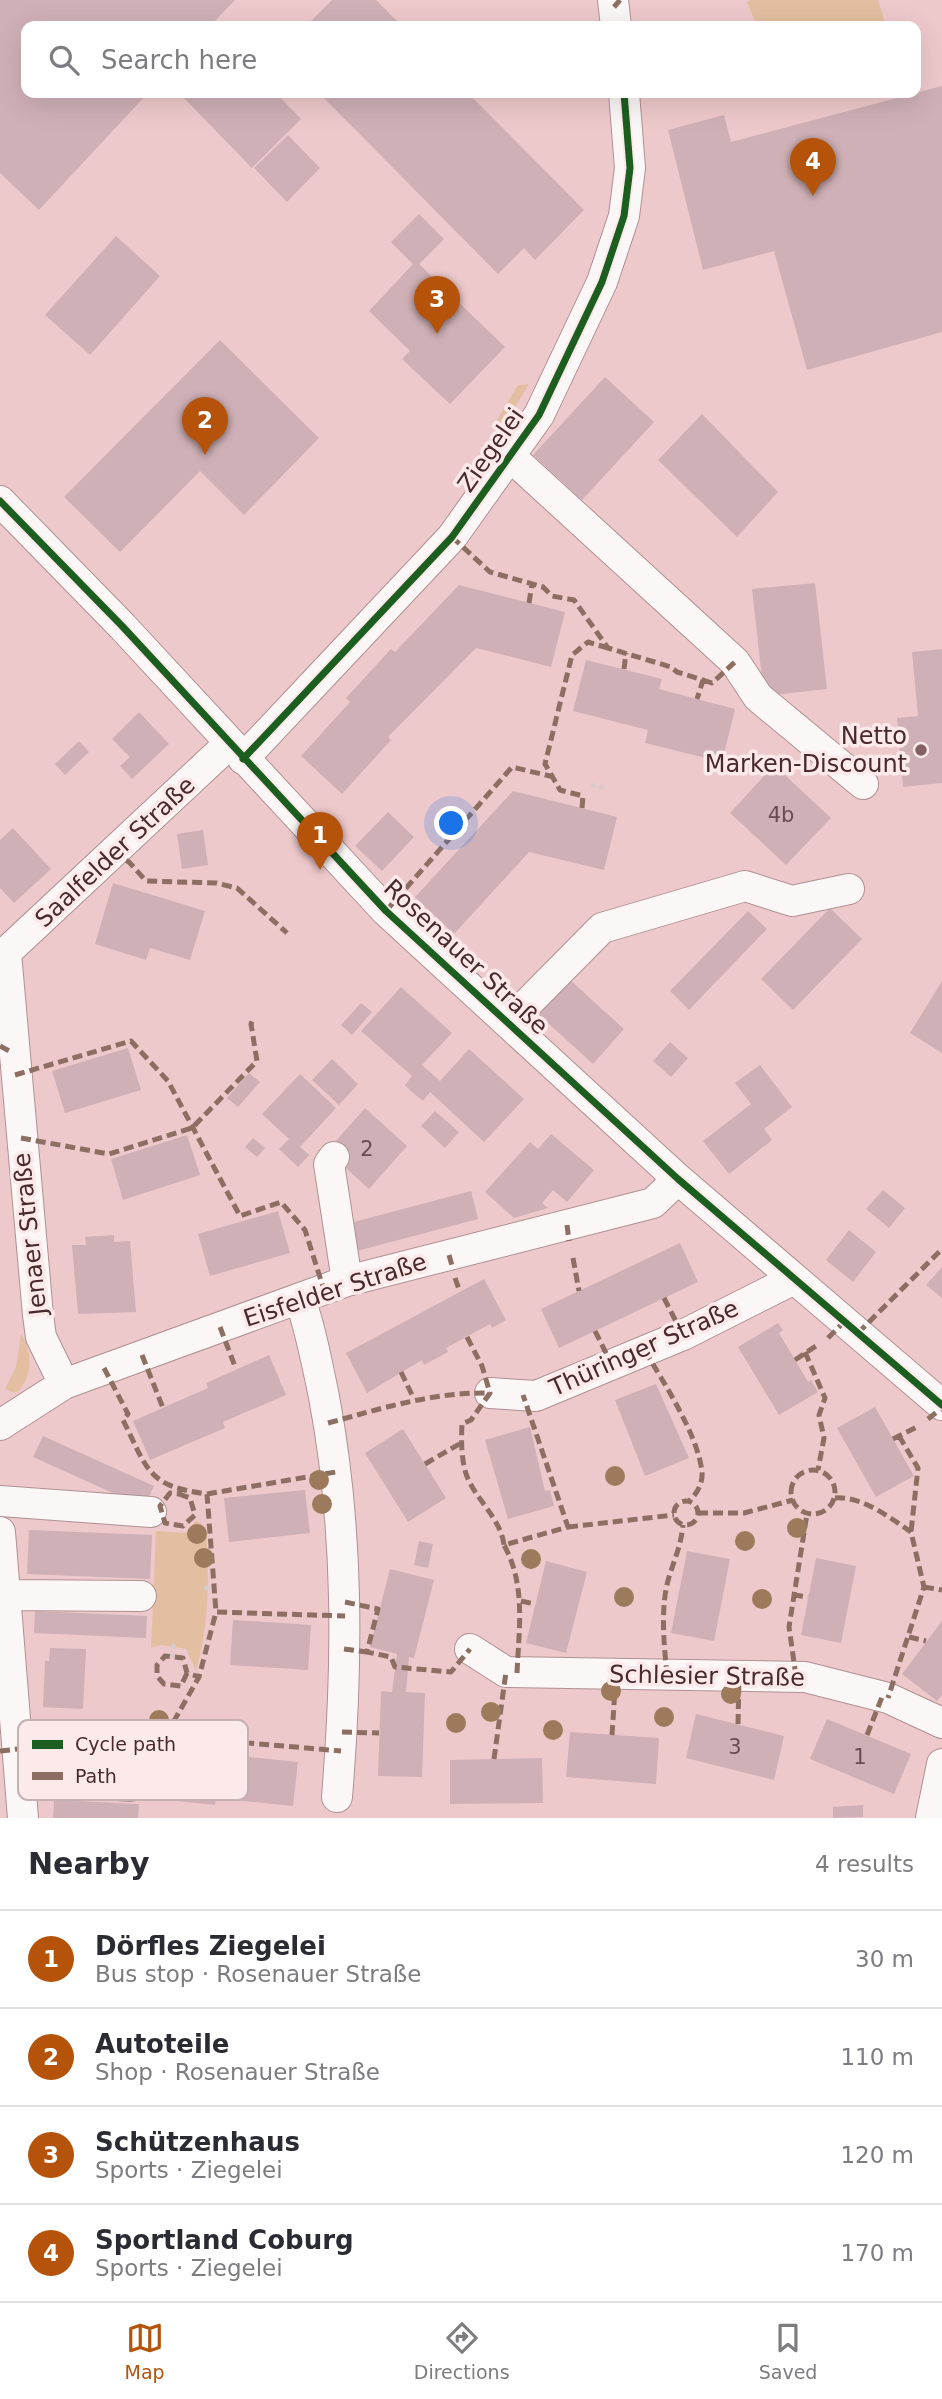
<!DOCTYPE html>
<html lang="en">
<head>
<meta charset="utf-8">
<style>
  body { margin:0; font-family:"DejaVu Sans",sans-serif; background:#f2f2f3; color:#2b2b33 }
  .you { position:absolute; left:452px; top:824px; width:24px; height:24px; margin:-18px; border:5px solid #fff; border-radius:50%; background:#1a73e8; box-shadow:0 0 0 10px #1a73e833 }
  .badge { display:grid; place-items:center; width:46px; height:46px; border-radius:50%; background:#b45309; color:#fff; font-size:23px; font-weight:700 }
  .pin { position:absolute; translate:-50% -58px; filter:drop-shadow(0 2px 4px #0008) }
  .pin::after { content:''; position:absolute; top:37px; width:24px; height:21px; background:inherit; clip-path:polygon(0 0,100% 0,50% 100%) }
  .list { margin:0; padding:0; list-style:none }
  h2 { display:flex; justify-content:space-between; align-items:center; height:91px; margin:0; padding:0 28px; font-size:30px }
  h2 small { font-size:23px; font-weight:400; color:#7c7c81 }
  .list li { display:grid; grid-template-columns:46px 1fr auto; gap:21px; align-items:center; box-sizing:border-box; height:98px; padding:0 28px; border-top:2px solid #e1e1e2 }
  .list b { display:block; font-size:26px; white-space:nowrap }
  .list p { margin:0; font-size:23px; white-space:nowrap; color:#7c7c81 }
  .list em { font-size:23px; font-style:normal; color:#7c7c81 }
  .icon { flex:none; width:38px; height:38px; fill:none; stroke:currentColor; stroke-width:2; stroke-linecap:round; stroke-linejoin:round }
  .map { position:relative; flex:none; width:942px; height:1818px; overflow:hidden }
  .search { position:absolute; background:#fff; box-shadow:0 7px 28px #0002; left:21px; right:21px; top:21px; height:77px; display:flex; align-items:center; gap:18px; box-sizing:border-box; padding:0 24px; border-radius:14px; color:#7c7c81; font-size:26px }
  .sheet { height:483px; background:#fff }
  nav { display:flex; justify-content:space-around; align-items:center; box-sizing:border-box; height:98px; border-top:2px solid #e1e1e2; background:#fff; font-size:19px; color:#7c7c81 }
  nav a { display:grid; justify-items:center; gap:4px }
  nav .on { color:#b45309 }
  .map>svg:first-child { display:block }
</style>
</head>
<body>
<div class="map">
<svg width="942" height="1818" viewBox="0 0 942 1818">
  <rect width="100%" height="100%" fill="#eec9cb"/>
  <path fill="#e4bea1" d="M 750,0 L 878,0 L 886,26 L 757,26 L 747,2 Z
    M 529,384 L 498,435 L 497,420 L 518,385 Z
    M 21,1334 C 33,1351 33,1379 16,1393 L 5,1389 L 16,1367 Z
    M 196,1520 L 206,1528 C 209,1583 210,1617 196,1671 L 186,1649 L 162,1645 L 151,1648 L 156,1531 L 186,1533 Z"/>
  <path fill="#cfb0b6" d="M 0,0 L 235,0 L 210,26 L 26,26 L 26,93 L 148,93 L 39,210 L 0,173 Z
    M 332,0 L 376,0 L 402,26 L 306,26 Z
    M 942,86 L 942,332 L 807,370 L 774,251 L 703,270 L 668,130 L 724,115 L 731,142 Z
    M 183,93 L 276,93 L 301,119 L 252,168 L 181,95 Z
    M 319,93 L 468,93 L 584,210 L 535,260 L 524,248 L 498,274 Z
    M 288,135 L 320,168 L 287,202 L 254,168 Z
    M 419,214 L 444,239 L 419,264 L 505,347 L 450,404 L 402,359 L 410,351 L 369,311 L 413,264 L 391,242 Z
    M 116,236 L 160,276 L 90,355 L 45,315 Z
    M 220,340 L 319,438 L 244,515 L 200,471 L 120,552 L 64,497 Z
    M 605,377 L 654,422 L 582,500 L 533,455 Z
    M 702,414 L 778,492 L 737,537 L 658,460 Z
    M 815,583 L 827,689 L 764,696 L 752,589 Z
    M 459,585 L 565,612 L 551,667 L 476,648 L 388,737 L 391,740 L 342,794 L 301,756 L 350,702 L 346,698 L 391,649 L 395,652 Z
    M 942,649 L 942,783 L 903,787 L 897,718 L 918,716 L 912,652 Z
    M 586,660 L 662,679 L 659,689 L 735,709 L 722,762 L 645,743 L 648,730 L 573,711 Z
    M 139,712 L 169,744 L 132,779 L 120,766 L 130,757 L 112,739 Z
    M 79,741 L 89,752 L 65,775 L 55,764 Z
    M 774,765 L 831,818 L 786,865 L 730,813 Z
    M 513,791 L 617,817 L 604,870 L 529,852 L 454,934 L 415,897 Z
    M 388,812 L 414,837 L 382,871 L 355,846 Z
    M 13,828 L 51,869 L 14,903 L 0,888 L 0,840 Z
    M 203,830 L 208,865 L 182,869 L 177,834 Z
    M 113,883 L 205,911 L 190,960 L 150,948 L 146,960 L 95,944 Z
    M 830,908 L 862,939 L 793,1010 L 761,979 Z
    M 748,911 L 767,929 L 689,1010 L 670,991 Z
    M 569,979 L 624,1029 L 593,1064 L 538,1014 Z
    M 942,981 L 942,1053 L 910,1033 Z
    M 401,987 L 452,1033 L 422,1065 L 440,1081 L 469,1049 L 524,1099 L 484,1142 L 430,1092 L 423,1101 L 412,1092 L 405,1085 L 412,1076 L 361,1031 Z
    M 361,1003 L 372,1012 L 352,1035 L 341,1025 Z
    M 670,1042 L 688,1058 L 671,1077 L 653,1061 Z
    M 128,1048 L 141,1090 L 65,1113 L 52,1071 Z
    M 332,1059 L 358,1084 L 339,1105 L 312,1080 Z
    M 760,1065 L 792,1107 L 764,1129 L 772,1140 L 729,1174 L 703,1141 L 751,1104 L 735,1083 Z
    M 249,1073 L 260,1082 L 238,1107 L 227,1098 Z
    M 300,1074 L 336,1108 L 300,1147 L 309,1155 L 298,1167 L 279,1149 L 289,1139 L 262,1114 Z
    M 365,1108 L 407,1146 L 369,1189 L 327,1151 Z
    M 435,1111 L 459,1132 L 445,1148 L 421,1126 Z
    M 551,1134 L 594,1170 L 567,1202 L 553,1190 L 542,1203 L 548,1208 L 514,1218 L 485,1192 L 530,1142 L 538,1149 Z
    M 187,1135 L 200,1175 L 123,1200 L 111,1159 Z
    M 253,1138 L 265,1148 L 257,1157 L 245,1147 Z
    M 883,1190 L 905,1208 L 889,1228 L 866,1209 Z
    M 471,1191 L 478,1219 L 353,1252 L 346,1224 Z
    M 278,1211 L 290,1253 L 210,1276 L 198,1234 Z
    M 849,1230 L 876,1252 L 853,1282 L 826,1260 Z
    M 114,1235 L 114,1242 L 130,1241 L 136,1312 L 78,1314 L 72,1245 L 86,1245 L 85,1237 Z
    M 680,1243 L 698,1282 L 559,1348 L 541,1309 Z
    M 942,1267 L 942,1298 L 926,1285 Z
    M 484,1279 L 506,1320 L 492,1328 L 490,1324 L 446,1348 L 448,1352 L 424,1365 L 422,1360 L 367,1393 L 346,1353 Z
    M 778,1323 L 783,1330 L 779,1333 L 808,1382 L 811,1380 L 818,1392 L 779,1415 L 738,1347 Z
    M 269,1355 L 286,1395 L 223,1422 L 225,1428 L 150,1460 L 133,1421 L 208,1388 L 206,1383 Z
    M 656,1384 L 689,1458 L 645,1476 L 615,1400 Z
    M 875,1407 L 914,1476 L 876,1497 L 837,1428 Z
    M 530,1427 L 545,1491 L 550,1490 L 554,1506 L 508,1519 L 485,1440 Z
    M 403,1429 L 446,1498 L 408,1522 L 365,1453 Z
    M 43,1436 L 154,1486 L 144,1507 L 33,1457 Z
    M 305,1490 L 310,1533 L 229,1542 L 224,1498 Z
    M 29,1530 L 152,1535 L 150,1579 L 27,1574 Z
    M 419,1541 L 433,1544 L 428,1568 L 414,1565 Z
    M 687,1551 L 730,1559 L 714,1641 L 671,1633 Z
    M 816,1558 L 856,1566 L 841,1643 L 801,1635 Z
    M 546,1561 L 587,1572 L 566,1653 L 526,1643 Z
    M 390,1569 L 434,1580 L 414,1658 L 409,1657 L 406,1692 L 425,1693 L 422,1777 L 378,1776 L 381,1691 L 392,1692 L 397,1654 L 370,1647 Z
    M 35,1611 L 147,1616 L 146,1638 L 34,1633 Z
    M 233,1620 L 311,1625 L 308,1670 L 230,1665 Z
    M 942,1621 L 942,1695 L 937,1701 L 902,1674 Z
    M 50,1648 L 86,1649 L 83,1709 L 43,1707 L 45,1661 L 49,1661 Z
    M 696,1714 L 784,1736 L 774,1780 L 686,1758 Z
    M 827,1719 L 911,1754 L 894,1794 L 810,1759 Z
    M 570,1732 L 659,1738 L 656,1784 L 566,1777 Z
    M 144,1754 L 219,1762 L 220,1754 L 298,1762 L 293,1806 L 216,1798 L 215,1805 L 139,1797 Z
    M 542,1758 L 543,1803 L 450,1804 L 450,1760 Z
    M 54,1800 L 139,1804 L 138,1818 L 53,1818 Z
    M 863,1805 L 863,1817 L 833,1818 L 833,1807 Z"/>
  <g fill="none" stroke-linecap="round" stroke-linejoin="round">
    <g stroke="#af9193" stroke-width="32">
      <path id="minor" d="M 613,0 L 616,26
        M 511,457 L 735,662 L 758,697 L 863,784
        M 0,501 L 123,627 L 386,911 L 678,1179 L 942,1405
        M 243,759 L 452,537 L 539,415 L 602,282 L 624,216 L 630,168 L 624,93
        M 6,953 L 38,1315 L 41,1337 L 64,1384
        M 0,958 L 229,744
        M 508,1023 L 602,928 L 745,886 L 792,901 L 849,889
        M 334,1157 L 329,1164 L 347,1281
        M 300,1299 C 311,1331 317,1363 324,1397 C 349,1529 348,1663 337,1797
        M 490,1393 L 536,1396 L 683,1335 L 792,1280
        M 0,1425 L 64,1384 L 347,1281 L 653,1203 L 678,1179
        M 0,1501 L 151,1512
        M 0,1532 L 23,1818
        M 6,1595 L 141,1596
        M 470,1649 L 506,1672 L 805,1677 L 888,1698 L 942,1723
        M 20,1777 L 130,1786
        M 931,1818 L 942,1764"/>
    </g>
    <path stroke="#d7cccd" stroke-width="4.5" stroke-dasharray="5 3.5" stroke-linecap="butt" d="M 591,785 L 605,788
      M 204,1588 L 215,1589
      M 171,1657 L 174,1643"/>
    <use href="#minor" stroke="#fcf7f7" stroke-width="30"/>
    <path stroke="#8d6e63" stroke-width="5" stroke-dasharray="10 5" stroke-linecap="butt" d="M 614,7 L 620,0
      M 452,537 L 490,572 L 543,587 L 552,596 L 574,600 L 608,648 L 671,667 L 677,672 L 703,680 L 697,699
      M 529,603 L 532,584
      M 624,669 L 626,653
      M 703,680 L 712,683 L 735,662
      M 582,808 L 583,796 L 560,790 L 545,764 L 572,655 L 588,642 L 608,648
      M 113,853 L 129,862 L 146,881 L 216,883 L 237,888 L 287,933
      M 386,911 L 512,767 L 554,777
      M 0,1046 L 13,1053
      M 15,1075 L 131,1041 L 168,1081 L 240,1216 L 281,1202 L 305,1230 L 324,1290
      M 21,1138 L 109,1154 L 192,1128 L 257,1061 L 251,1024 L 254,1017
      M 567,1225 L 569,1241
      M 449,1255 L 453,1269
      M 573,1258 L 579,1291
      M 455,1278 L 460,1292
      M 664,1298 L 683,1335
      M 220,1327 L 236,1369
      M 595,1331 L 612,1365
      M 858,1333 L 942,1249
      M 467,1337 L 482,1366 L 490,1393 L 471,1420 L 462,1424 C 461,1442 461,1467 470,1483 C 481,1504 501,1521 504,1545
      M 828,1338 L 844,1322
      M 645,1351 C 664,1383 698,1435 702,1472 C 703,1483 697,1494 689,1501
      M 805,1352 L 825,1398 L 819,1415 L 824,1438 L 818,1470
      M 142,1355 L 163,1408
      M 795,1360 L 819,1344
      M 104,1368 L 128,1414 L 123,1420 C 148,1470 147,1486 207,1494 L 216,1612
      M 401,1372 L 414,1399
      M 928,1419 L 942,1408
      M 328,1423 C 383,1408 433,1392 490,1393
      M 899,1436 L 918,1468 L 911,1532
      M 893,1439 L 917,1427
      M 425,1464 L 461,1443
      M791 1492a22 22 0 1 1 44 0a22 22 0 1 1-44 0Z
      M 179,1494 L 190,1498 L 195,1515 L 183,1526 L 165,1523 L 160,1506 L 170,1493 L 179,1494 L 180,1490
      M 207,1494 L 336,1472
      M 835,1498 C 862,1496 889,1517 911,1532 L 924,1587 L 888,1698
      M674 1513a12 12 0 1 1 24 0a12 12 0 1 1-24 0Z
      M 698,1513 L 744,1513 L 793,1500
      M 568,1527 L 674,1515
      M 924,1587 L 942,1590
      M 793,1595 L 808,1597
      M 521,1601 L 535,1604
      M 345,1602 L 378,1609 L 367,1652 L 391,1657 L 395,1667 L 451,1672 L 470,1649
      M 909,1637 L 926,1641
      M 344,1649 L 367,1652
      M 187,1673 L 181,1686 L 164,1684 L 157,1676 L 157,1665 L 165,1656 L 183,1658 L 187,1673 L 199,1677
      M 517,1673 C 519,1628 526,1585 504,1545 L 568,1527 L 523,1395
      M 667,1675 C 664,1644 660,1607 669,1577 C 675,1558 681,1545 683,1525
      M 796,1676 L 789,1627 L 807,1514
      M 738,1724 L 739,1676
      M 342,1732 L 379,1733
      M 166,1735 L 199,1677 L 216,1612 L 345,1616
      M 612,1735 L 616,1674
      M 867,1735 L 882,1697
      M 0,1751 L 18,1749
      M 494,1759 L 506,1672
      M 130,1786 L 134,1764 L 133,1733 L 341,1751"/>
    <g stroke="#fceaeb" stroke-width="11">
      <path id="cycleway" d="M 0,501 L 123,627 L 386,911 L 678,1179 L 942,1405
        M 243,759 L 452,537 L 539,415 L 602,282 L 624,216 L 630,168 L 624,93"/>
    </g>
    <use href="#cycleway" stroke="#1b5e20" stroke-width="7"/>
  </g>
  <g fill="#9c7a5b">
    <circle cx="615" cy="1476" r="10"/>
    <circle cx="319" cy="1480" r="10"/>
    <circle cx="322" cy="1504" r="10"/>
    <circle cx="797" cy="1528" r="10"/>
    <circle cx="197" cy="1534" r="10"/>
    <circle cx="745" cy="1541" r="10"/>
    <circle cx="204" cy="1558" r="10"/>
    <circle cx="531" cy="1559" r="10"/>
    <circle cx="624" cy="1597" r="10"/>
    <circle cx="762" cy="1599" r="10"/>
    <circle cx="611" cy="1691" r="10"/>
    <circle cx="731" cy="1694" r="10"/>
    <circle cx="491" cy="1712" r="10"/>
    <circle cx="664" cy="1717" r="10"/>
    <circle cx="159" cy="1720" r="10"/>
    <circle cx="456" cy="1723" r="10"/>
    <circle cx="553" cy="1730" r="10"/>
  </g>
  <circle fill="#836164" stroke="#fceaeb" stroke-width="2.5" cx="921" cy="750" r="7"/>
  <g text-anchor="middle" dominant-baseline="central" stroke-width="7" stroke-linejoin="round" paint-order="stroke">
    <g font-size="21" fill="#6a4b4e">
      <text x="781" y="815">4b</text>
      <text x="367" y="1149">2</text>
      <text x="735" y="1747">3</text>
      <text x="860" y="1757">1</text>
    </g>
    <g font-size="24" fill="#49292c" stroke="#fceaeb">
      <text transform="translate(491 450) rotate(-55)">Ziegelei</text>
      <text transform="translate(115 852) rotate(-43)">Saalfelder Straße</text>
      <text transform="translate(466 957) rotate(43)">Rosenauer Straße</text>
      <text transform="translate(30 1234) rotate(-96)">Jenaer Straße</text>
      <text transform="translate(335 1290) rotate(-18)">Eisfelder Straße</text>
      <text transform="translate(644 1348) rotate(-24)">Thüringer Straße</text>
      <text transform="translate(707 1676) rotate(1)">Schlesier Straße</text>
    </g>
    <g font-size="24" fill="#49292c" stroke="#fceaeb" text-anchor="end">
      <text x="907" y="736">Netto<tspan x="907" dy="28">Marken-Discount</tspan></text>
    </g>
  </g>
  <rect x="18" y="1720" width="230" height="80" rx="10" fill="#fceaeb" stroke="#c6b0b2" stroke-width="2"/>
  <rect x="32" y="1740" width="31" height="9" fill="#1b5e20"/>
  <rect x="32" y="1772" width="31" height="8" fill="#8d6e63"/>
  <g font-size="19" fill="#49292c">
    <text x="75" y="1751">Cycle path</text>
    <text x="75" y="1783">Path</text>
  </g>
</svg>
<div class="you"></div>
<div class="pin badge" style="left:320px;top:870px">1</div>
<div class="pin badge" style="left:205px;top:455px">2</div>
<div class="pin badge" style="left:437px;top:334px">3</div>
<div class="pin badge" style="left:813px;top:196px">4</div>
<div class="search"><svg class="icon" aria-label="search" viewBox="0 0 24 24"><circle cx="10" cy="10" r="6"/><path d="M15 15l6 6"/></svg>Search here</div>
</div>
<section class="sheet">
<h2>Nearby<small>4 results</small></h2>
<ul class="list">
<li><span class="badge">1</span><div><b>Dörfles Ziegelei</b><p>Bus stop · Rosenauer Straße</p></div><em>30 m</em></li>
<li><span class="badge">2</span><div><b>Autoteile</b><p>Shop · Rosenauer Straße</p></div><em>110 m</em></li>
<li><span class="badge">3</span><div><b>Schützenhaus</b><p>Sports · Ziegelei</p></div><em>120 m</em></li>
<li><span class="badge">4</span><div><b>Sportland Coburg</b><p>Sports · Ziegelei</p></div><em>170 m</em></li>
</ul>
</section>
<nav>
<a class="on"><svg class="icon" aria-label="map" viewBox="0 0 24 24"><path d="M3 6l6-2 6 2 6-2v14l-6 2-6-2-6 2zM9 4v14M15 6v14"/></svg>Map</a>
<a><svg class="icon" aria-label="directions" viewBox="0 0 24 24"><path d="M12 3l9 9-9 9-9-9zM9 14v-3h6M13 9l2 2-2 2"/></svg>Directions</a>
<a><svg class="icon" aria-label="saved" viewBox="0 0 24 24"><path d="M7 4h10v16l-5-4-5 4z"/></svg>Saved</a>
</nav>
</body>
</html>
